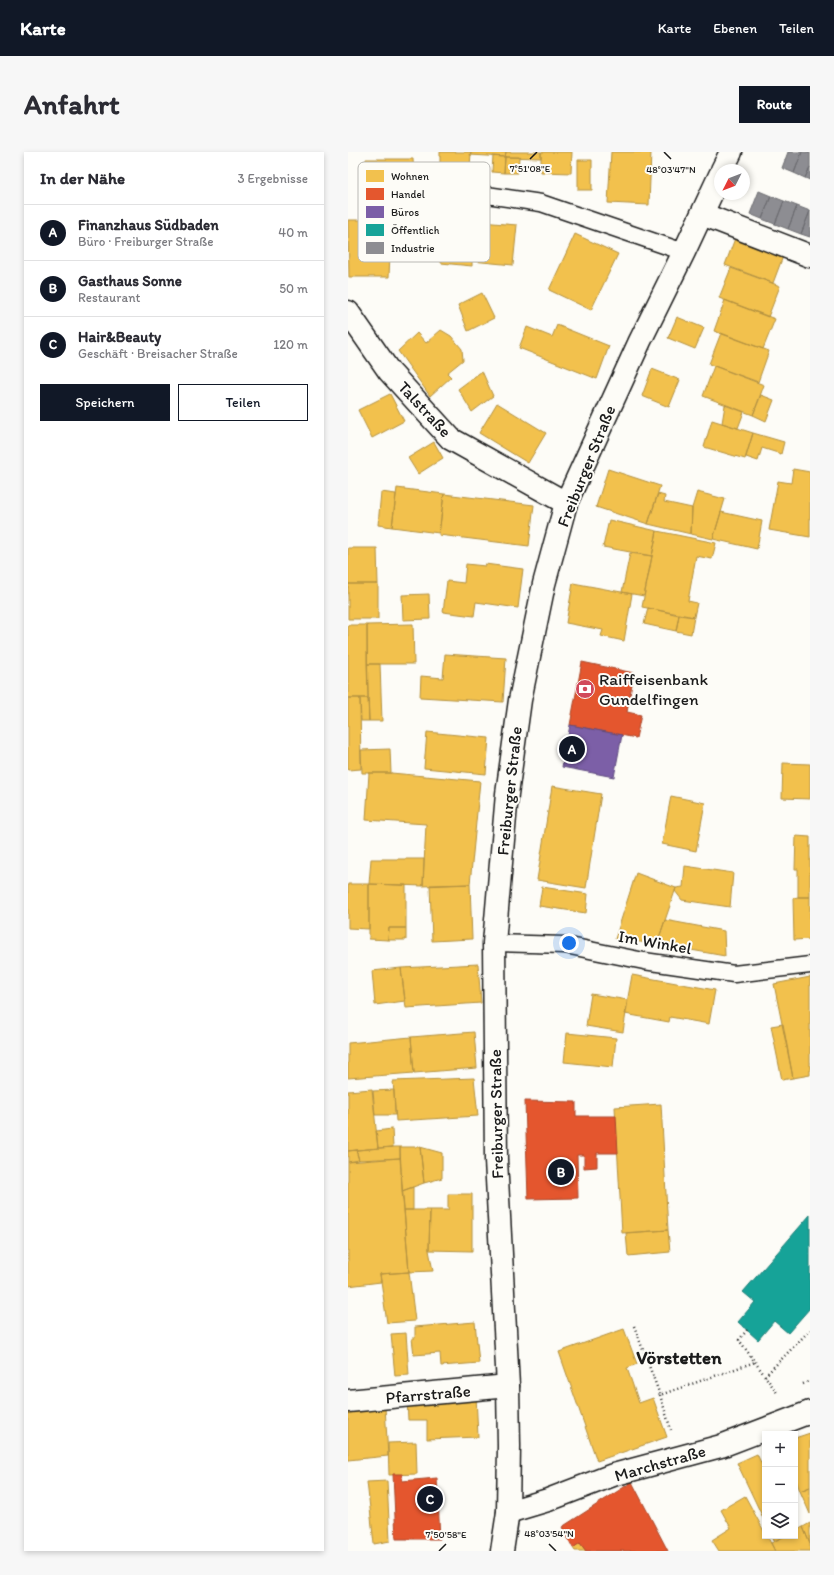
<!DOCTYPE html>
<html lang="de">
<head>
<meta charset="utf-8">
<style>
  body { margin:0; font-family:Itim,sans-serif; background:#f7f7f7; color:#2b2b33 }
  .controls { position:absolute; right:12px; bottom:12px; display:grid; overflow:hidden; border-radius:0px; box-shadow:0 2px 6px #0003 }
  .controls button { width:36px; height:36px; display:grid; place-items:center; padding:0; border:0; border-bottom:1px solid #e1e1e2; background:#fff; color:#2b2b33; font:20px sans-serif }
  .compass { position:absolute; left:366px; top:12px; width:36px; height:36px; border-radius:50%; background:#fff; box-shadow:0 2px 6px #0003; rotate:228deg }
  .you { position:absolute; left:221px; top:791px; width:14px; height:14px; margin:-10px; border:3px solid #fff; border-radius:50%; background:#1a73e8; box-shadow:0 0 0 6px #1a73e833 }
  .badge { display:grid; place-items:center; width:26px; height:26px; border-radius:50%; background:#111827; color:#fff; font-size:13px; font-weight:700 }
  .pin { position:absolute; translate:-50% -50%; border:2px solid #fff; box-shadow:0 1px 4px #0006 }
  .list { margin:0; padding:0; list-style:none }
  h2 { display:flex; justify-content:space-between; align-items:center; height:52px; margin:0; padding:0 16px; font-size:17px }
  h2 small { font-size:13px; font-weight:400; color:#7c7c81 }
  .list li { display:grid; grid-template-columns:26px 1fr auto; gap:12px; align-items:center; box-sizing:border-box; height:56px; padding:0 16px; border-top:1px solid #e1e1e2 }
  .list b { display:block; font-size:15px; white-space:nowrap }
  .list p { margin:0; font-size:13px; white-space:nowrap; color:#7c7c81 }
  .list em { font-size:13px; font-style:normal; color:#7c7c81 }
  .actions { display:flex; gap:8px; padding:12px 16px }
  .actions a { flex:1; padding:9px 0; border:1px solid #111827; border-radius:0px; text-align:center; font-size:14px; color:#111827 }
  .actions .main { background:#111827; color:#fff }
  .icon { flex:none; width:22px; height:22px; fill:none; stroke:currentColor; stroke-width:2; stroke-linecap:round; stroke-linejoin:round }
  .map { position:relative; flex:none; width:462px; height:1399px; overflow:hidden; border-radius:0px }
  header { display:flex; align-items:center; gap:24px; box-sizing:border-box; height:56px; padding:0 20px; background:#111827; color:#fff }
  header strong { font-size:19px }
  nav { display:flex; gap:22px; margin-inline-start:auto; font-size:14px }
  .intro { display:flex; align-items:center; justify-content:space-between; box-sizing:border-box; height:96px; padding:0 24px }
  h1 { margin:0; font-size:28px }
  .button { padding:10px 18px; border-radius:0px; background:#111827; color:#fff; font-size:14px; font-weight:700 }
  main { display:flex; gap:24px; padding:0 24px }
  aside { flex:1; background:#fff; border-radius:0px; box-shadow:0 2px 6px #0003 }
  .map>svg:first-child { display:block }
</style>
</head>
<body>
<header>
<strong>Karte</strong>
<nav><a>Karte</a><a>Ebenen</a><a>Teilen</a></nav>
</header>
<div class="intro"><h1>Anfahrt</h1><a class="button">Route</a></div>
<main>
<aside>
<h2>In der Nähe<small>3 Ergebnisse</small></h2>
<ul class="list">
<li><span class="badge">A</span><div><b>Finanzhaus Südbaden</b><p>Büro · Freiburger Straße</p></div><em>40 m</em></li>
<li><span class="badge">B</span><div><b>Gasthaus Sonne</b><p>Restaurant</p></div><em>50 m</em></li>
<li><span class="badge">C</span><div><b>Hair&amp;Beauty</b><p>Geschäft · Breisacher Straße</p></div><em>120 m</em></li>
</ul>
<div class="actions"><a class="main">Speichern</a><a>Teilen</a></div>
</aside>
<div class="map">
<svg width="462" height="1399" viewBox="0 0 462 1399">
  <rect width="100%" height="100%" fill="#fdfcf7"/>
  <filter id="ink" filterUnits="userSpaceOnUse"><feTurbulence type="fractalNoise" baseFrequency=".025" numOctaves="2"/><feDisplacementMap in="SourceGraphic" scale="8" xChannelSelector="R" yChannelSelector="G"/><feConvolveMatrix kernelMatrix="1 2 1 2 8 2 1 2 1" color-interpolation-filters="sRGB"/></filter>
  <g filter="url(#ink)">
    <path fill="#f2c14e" stroke="#b2903f" d="M 92,0 L 123,0 L 122,17 L 92,16 Z
      M 123,0 L 158,0 L 157,5 L 122,3 Z
      M 158,0 L 193,0 L 193,6 L 157,5 Z
      M 193,0 L 224,0 L 223,21 L 193,20 Z
      M 263,0 L 303,0 L 301,53 L 260,51 Z
      M 145,4 L 157,5 L 156,21 L 144,20 Z
      M 157,5 L 171,5 L 170,21 L 156,21 Z
      M 18,7 L 65,7 L 66,27 L 18,26 Z
      M 230,8 L 244,8 L 244,38 L 230,38 Z
      M 97,67 L 169,73 L 165,113 L 124,109 L 124,114 L 93,111 Z
      M 0,68 L 51,68 L 50,102 L 42,102 L 41,125 L 1,125 Z
      M 389,81 L 437,99 L 425,131 L 377,113 Z
      M 227,82 L 270,102 L 243,158 L 201,138 Z
      M 383,116 L 432,134 L 420,165 L 371,146 Z
      M 134,141 L 146,166 L 120,179 L 110,153 Z
      M 377,148 L 427,167 L 415,197 L 366,179 Z
      M 329,165 L 356,176 L 347,197 L 320,186 Z
      M 209,173 L 261,194 L 249,227 L 171,196 L 179,175 L 204,185 Z
      M 93,178 L 103,184 L 114,197 L 115,208 L 99,221 L 103,225 L 82,244 L 50,199 L 69,181 L 78,191 Z
      M 373,181 L 421,199 L 410,230 L 361,212 Z
      M 366,214 L 416,233 L 405,263 L 355,244 Z
      M 304,217 L 332,228 L 321,255 L 294,244 Z
      M 134,219 L 145,244 L 124,260 L 110,237 Z
      M 42,242 L 56,269 L 24,286 L 10,258 Z
      M 413,243 L 426,248 L 418,269 L 405,263 Z
      M 149,251 L 198,281 L 180,311 L 131,281 Z
      M 377,253 L 396,260 L 390,276 L 374,271 Z
      M 364,268 L 405,281 L 397,307 L 356,295 Z
      M 405,281 L 436,290 L 433,302 L 414,296 L 410,309 L 398,305 Z
      M 86,290 L 95,306 L 70,322 L 60,306 Z
      M 260,317 L 312,334 L 300,372 L 248,355 Z
      M 445,317 L 462,320 L 462,385 L 421,378 L 430,329 L 443,331 Z
      M 49,336 L 96,342 L 91,381 L 44,375 Z
      M 33,340 L 48,342 L 44,375 L 30,373 Z
      M 349,340 L 377,347 L 365,387 L 343,382 L 344,356 Z
      M 96,342 L 186,353 L 181,394 L 91,383 Z
      M 310,342 L 317,344 L 316,350 L 344,356 L 343,382 L 300,372 Z
      M 373,360 L 414,369 L 409,397 L 365,387 Z
      M 261,368 L 309,379 L 304,404 L 255,395 Z
      M 309,379 L 368,391 L 364,407 L 348,404 L 340,449 L 349,451 L 346,465 L 294,455 Z
      M 0,396 L 29,396 L 30,432 L 0,432 Z
      M 282,401 L 304,404 L 296,444 L 274,440 Z
      M 118,412 L 137,414 L 137,412 L 175,417 L 170,456 L 128,450 L 126,464 L 95,460 L 99,429 L 116,431 Z
      M 225,431 L 284,442 L 276,489 L 253,484 L 255,478 L 218,471 Z
      M 0,432 L 30,432 L 30,467 L 0,467 Z
      M 81,442 L 82,467 L 55,468 L 54,443 Z
      M 300,456 L 331,463 L 328,479 L 296,472 Z
      M 331,463 L 346,465 L 343,482 L 328,479 Z
      M 65,472 L 66,512 L 19,512 L 19,473 Z
      M 0,473 L 19,473 L 20,546 L 0,546 Z
      M 97,502 L 158,506 L 155,550 L 72,545 L 73,524 L 95,526 Z
      M 19,512 L 32,512 L 34,569 L 21,569 Z
      M 0,546 L 12,546 L 13,617 L 0,618 Z
      M 12,546 L 20,546 L 21,569 L 13,569 Z
      M 79,580 L 141,586 L 138,622 L 76,616 Z
      M 42,597 L 43,621 L 14,621 L 13,598 Z
      M 435,611 L 462,612 L 462,647 L 434,646 Z
      M 21,621 L 43,621 L 132,629 L 122,732 L 75,734 L 78,672 L 18,668 Z
      M 204,634 L 253,642 L 238,736 L 189,728 Z
      M 323,644 L 357,651 L 348,699 L 314,692 Z
      M 448,684 L 462,685 L 462,745 L 450,745 L 450,717 L 447,717 Z
      M 23,707 L 76,707 L 75,734 L 21,732 Z
      M 337,714 L 385,721 L 382,755 L 334,748 L 327,739 L 328,736 L 335,735 Z
      M 288,721 L 328,736 L 309,792 L 267,787 Z
      M 0,732 L 21,732 L 21,777 L 0,776 Z
      M 21,732 L 58,733 L 58,776 L 41,776 L 40,788 L 21,787 Z
      M 122,732 L 124,787 L 84,789 L 82,733 Z
      M 194,735 L 240,742 L 238,761 L 191,754 Z
      M 450,745 L 462,745 L 462,787 L 446,788 L 445,746 Z
      M 317,768 L 376,779 L 377,804 L 309,792 Z
      M 41,776 L 58,776 L 58,788 L 40,788 Z
      M 130,812 L 133,851 L 58,856 L 53,816 Z
      M 53,816 L 57,849 L 27,853 L 24,819 Z
      M 284,823 L 367,838 L 361,872 L 322,865 L 321,870 L 277,862 Z
      M 462,825 L 462,923 L 445,926 L 426,832 Z
      M 243,842 L 280,848 L 275,880 L 238,874 Z
      M 435,872 L 445,926 L 434,928 L 423,874 Z
      M 126,880 L 129,916 L 66,921 L 63,885 Z
      M 219,881 L 268,886 L 265,915 L 216,910 Z
      M 63,885 L 66,921 L 0,926 L 0,891 Z
      M 126,926 L 130,964 L 48,969 L 45,929 Z
      M 24,937 L 30,996 L 0,999 L 0,939 Z
      M 46,938 L 47,963 L 27,963 L 25,939 Z
      M 313,952 L 320,1078 L 274,1081 L 267,955 Z
      M 44,977 L 45,995 L 30,996 L 28,979 Z
      M 45,995 L 52,995 L 52,1006 L 11,1008 L 8,998 Z
      M 52,995 L 72,995 L 76,1031 L 54,1039 Z
      M 72,995 L 94,1001 L 94,1026 L 76,1031 Z
      M 8,998 L 11,1008 L 0,1010 L 0,999 Z
      M 52,1006 L 61,1120 L 32,1122 L 33,1130 L 0,1134 L 0,1010 Z
      M 65,1035 L 65,1058 L 56,1058 L 54,1039 Z
      M 100,1042 L 124,1042 L 124,1099 L 81,1098 L 82,1058 L 100,1058 Z
      M 56,1058 L 82,1058 L 81,1098 L 85,1119 L 61,1120 Z
      M 320,1078 L 322,1100 L 280,1104 L 278,1081 Z
      M 61,1120 L 67,1169 L 39,1171 L 32,1122 Z
      M 127,1170 L 131,1211 L 93,1214 L 92,1201 L 66,1203 L 64,1186 L 67,1186 L 67,1175 Z
      M 276,1177 L 289,1212 L 279,1216 L 291,1251 L 305,1246 L 319,1285 L 249,1309 L 211,1200 Z
      M 58,1181 L 61,1223 L 47,1224 L 43,1182 Z
      M 128,1243 L 130,1285 L 79,1287 L 79,1268 L 60,1268 L 59,1247 Z
      M 37,1255 L 40,1304 L 0,1308 L 0,1258 Z
      M 462,1281 L 462,1335 L 452,1339 L 447,1325 L 447,1286 Z
      M 68,1290 L 69,1322 L 41,1323 L 40,1291 Z
      M 409,1302 L 417,1319 L 417,1370 L 389,1311 Z
      M 39,1329 L 42,1389 L 26,1392 L 19,1330 Z
      M 462,1335 L 462,1362 L 452,1339 Z
      M 397,1344 L 417,1381 L 417,1384 L 419,1384 L 427,1399 L 371,1399 L 364,1388 L 383,1376 L 373,1358 Z
      M 462,1371 L 462,1392 L 455,1375 Z
      M 455,1375 L 462,1392 L 462,1399 L 427,1399 L 423,1391 L 437,1384 L 447,1384 L 447,1379 Z
      M 424,1384 L 437,1384 L 426,1389 Z
      M 232,1391 L 238,1399 L 227,1399 L 225,1396 Z"/>
    <path fill="#e4572e" stroke="#a84529" d="M 234,510 L 286,521 L 279,560 L 293,563 L 288,586 L 222,573 Z
      M 177,949 L 228,950 L 228,964 L 268,964 L 270,1001 L 249,1001 L 249,1015 L 236,1016 L 236,1003 L 229,1003 L 230,1046 L 180,1047 Z
      M 45,1322 L 54,1322 L 54,1329 L 89,1326 L 92,1387 L 48,1387 Z
      M 284,1330 L 320,1399 L 238,1399 L 232,1391 L 225,1396 L 214,1375 Z"/>
    <path fill="#7b5ea7" stroke="#5e4a7d" d="M 222,573 L 274,583 L 266,625 L 214,615 Z"/>
    <path fill="#17a398" stroke="#187a73" d="M 462,1063 L 462,1156 L 440,1181 L 426,1169 L 410,1188 L 390,1170 L 407,1150 L 395,1140 Z"/>
    <path fill="#8d8d92" stroke="#6b6b6f" d="M 440,0 L 454,0 L 446,21 L 434,16 Z
      M 454,0 L 462,1 L 462,15 L 457,26 L 446,21 Z
      M 462,15 L 462,28 L 457,26 Z
      M 411,39 L 423,44 L 414,67 L 402,62 Z
      M 423,44 L 436,49 L 427,72 L 414,67 Z
      M 436,49 L 449,54 L 440,77 L 427,72 Z
      M 449,54 L 462,59 L 453,82 L 440,77 Z
      M 462,59 L 462,85 L 453,82 Z"/>
    <g fill="none" stroke-linecap="round" stroke-linejoin="round">
      <g stroke="#1c1c1c" stroke-width="19">
        <path id="lane" d="M 125,41 L 193,51 L 336,100
          M 146,791 L 217,793 L 296,809 L 386,822 L 462,813"/>
      </g>
      <g stroke="#1c1c1c" stroke-width="25">
        <path id="street" d="M 354,62 L 462,104
          M 0,160 L 41,219 L 103,287 L 218,351
          M 0,1249 L 160,1234
          M 160,1360 L 200,1348 L 265,1323 L 373,1294 L 462,1260"/>
      </g>
      <g stroke="#1c1c1c" stroke-width="25">
        <path id="secondary" d="M 374,18 L 383,0
          M 154,1399 L 160,1360 L 161,1294 L 160,1234 L 148,1008 L 146,791 L 159,642 L 172,548 L 196,432 L 218,351 L 292,189 L 336,100 L 372,23"/>
      </g>
      <path stroke="#1c1c1c" stroke-width="2.5" stroke-dasharray="1 3" stroke-linecap="butt" d="M 286,1174 L 312,1243 L 407,1210
        M 399,1178 L 391,1188 L 430,1242
        M 417,1224 L 462,1178
        M 455,1232 L 462,1229
        M 312,1243 L 323,1278"/>
      <use href="#lane" stroke="#fdfcf7" stroke-width="16"/>
      <use href="#street" stroke="#fdfcf7" stroke-width="22"/>
      <use href="#secondary" stroke="#fdfcf7" stroke-width="22"/>
    </g>
  </g>
  <path fill="none" stroke="#1c1c1c" stroke-width="1.5" d="M 316,0 L 323,7M 182,7 L 189,0M 201,1392 L 208,1399M 91,1399 L 98,1392"/>
  <defs>
    <g id="bank-disc" transform="scale(1)"><circle r="9.5" fill="#d1495b" stroke="#fdfcf7"/><path d="M-6-4H6V4H-6ZM0-2.3a2.3 2.3 0 1 0 0 4.6a2.3 2.3 0 1 0 0-4.6Z" fill="#fff"/></g>
  </defs>
  <g fill-rule="evenodd">
    <use href="#bank-disc" x="237" y="537"/>
  </g>
  <g text-anchor="middle" dominant-baseline="central" stroke-width="4" stroke-linejoin="round" paint-order="stroke">
    <g font-size="17" fill="#1c1c1c" stroke="#fdfcf7">
      <text transform="translate(77 257) rotate(47)">Talstraße</text>
      <text transform="translate(238 314) rotate(-68)">Freiburger Straße</text>
      <text transform="translate(161 639) rotate(-84)">Freiburger Straße</text>
      <text transform="translate(307 790) rotate(10)">Im Winkel</text>
      <text transform="translate(148 962) rotate(-91)">Freiburger Straße</text>
      <text transform="translate(80 1242) rotate(-5)">Pfarrstraße</text>
      <text transform="translate(312 1311) rotate(-16)">Marchstraße</text>
    </g>
    <g font-size="17" fill="#1c1c1c" stroke="#fdfcf7" text-anchor="start">
      <text x="251" y="527">Raiffeisenbank<tspan x="251" dy="20">Gundelfingen</tspan></text>
    </g>
    <g font-size="19" font-weight="bold" fill="#1c1c1c" stroke="#fdfcf7">
      <text x="331" y="1205">Vörstetten</text>
    </g>
  </g>
  <rect x="10" y="10" width="132" height="100" rx="6" fill="#fdfcf7" stroke="#bab9b5" stroke-width="1"/>
  <rect x="18" y="18" width="18" height="12" fill="#f2c14e"/>
  <rect x="18" y="36" width="18" height="12" fill="#e4572e"/>
  <rect x="18" y="54" width="18" height="12" fill="#7b5ea7"/>
  <rect x="18" y="72" width="18" height="12" fill="#17a398"/>
  <rect x="18" y="90" width="18" height="12" fill="#8d8d92"/>
  <g font-size="11" fill="#1c1c1c">
    <text x="43" y="28">Wohnen</text>
    <text x="43" y="46">Handel</text>
    <text x="43" y="64">Büros</text>
    <text x="43" y="82">Öffentlich</text>
    <text x="43" y="100">Industrie</text>
  </g>
  <g font-size="10" text-anchor="middle" fill="#1c1c1c" stroke="#fdfcf7" stroke-width="4" stroke-linejoin="round" paint-order="stroke">
    <text x="182" y="20">7°51'08"E</text>
    <text x="323" y="21">48°03'47"N</text>
    <text x="201" y="1385">48°03'54"N</text>
    <text x="98" y="1386">7°50'58"E</text>
  </g>
</svg>
<div class="controls">
<button>+</button>
<button>−</button>
<button><svg class="icon" aria-label="layers" viewBox="0 0 24 24"><path d="M12 4l9 5-9 5-9-5zM3 14l9 5 9-5"/></svg></button>
</div>
<svg class="compass" viewBox="-18 -18 36 36"><path d="M0-13l5 13h-10z" fill="#e53935"/><path d="M0 13l5-13h-10z" fill="#7c7c81"/></svg>
<div class="you"></div>
<div class="pin badge" style="left:224px;top:597px">A</div>
<div class="pin badge" style="left:213px;top:1020px">B</div>
<div class="pin badge" style="left:82px;top:1347px">C</div>
</div>
</main>
</body>
</html>
